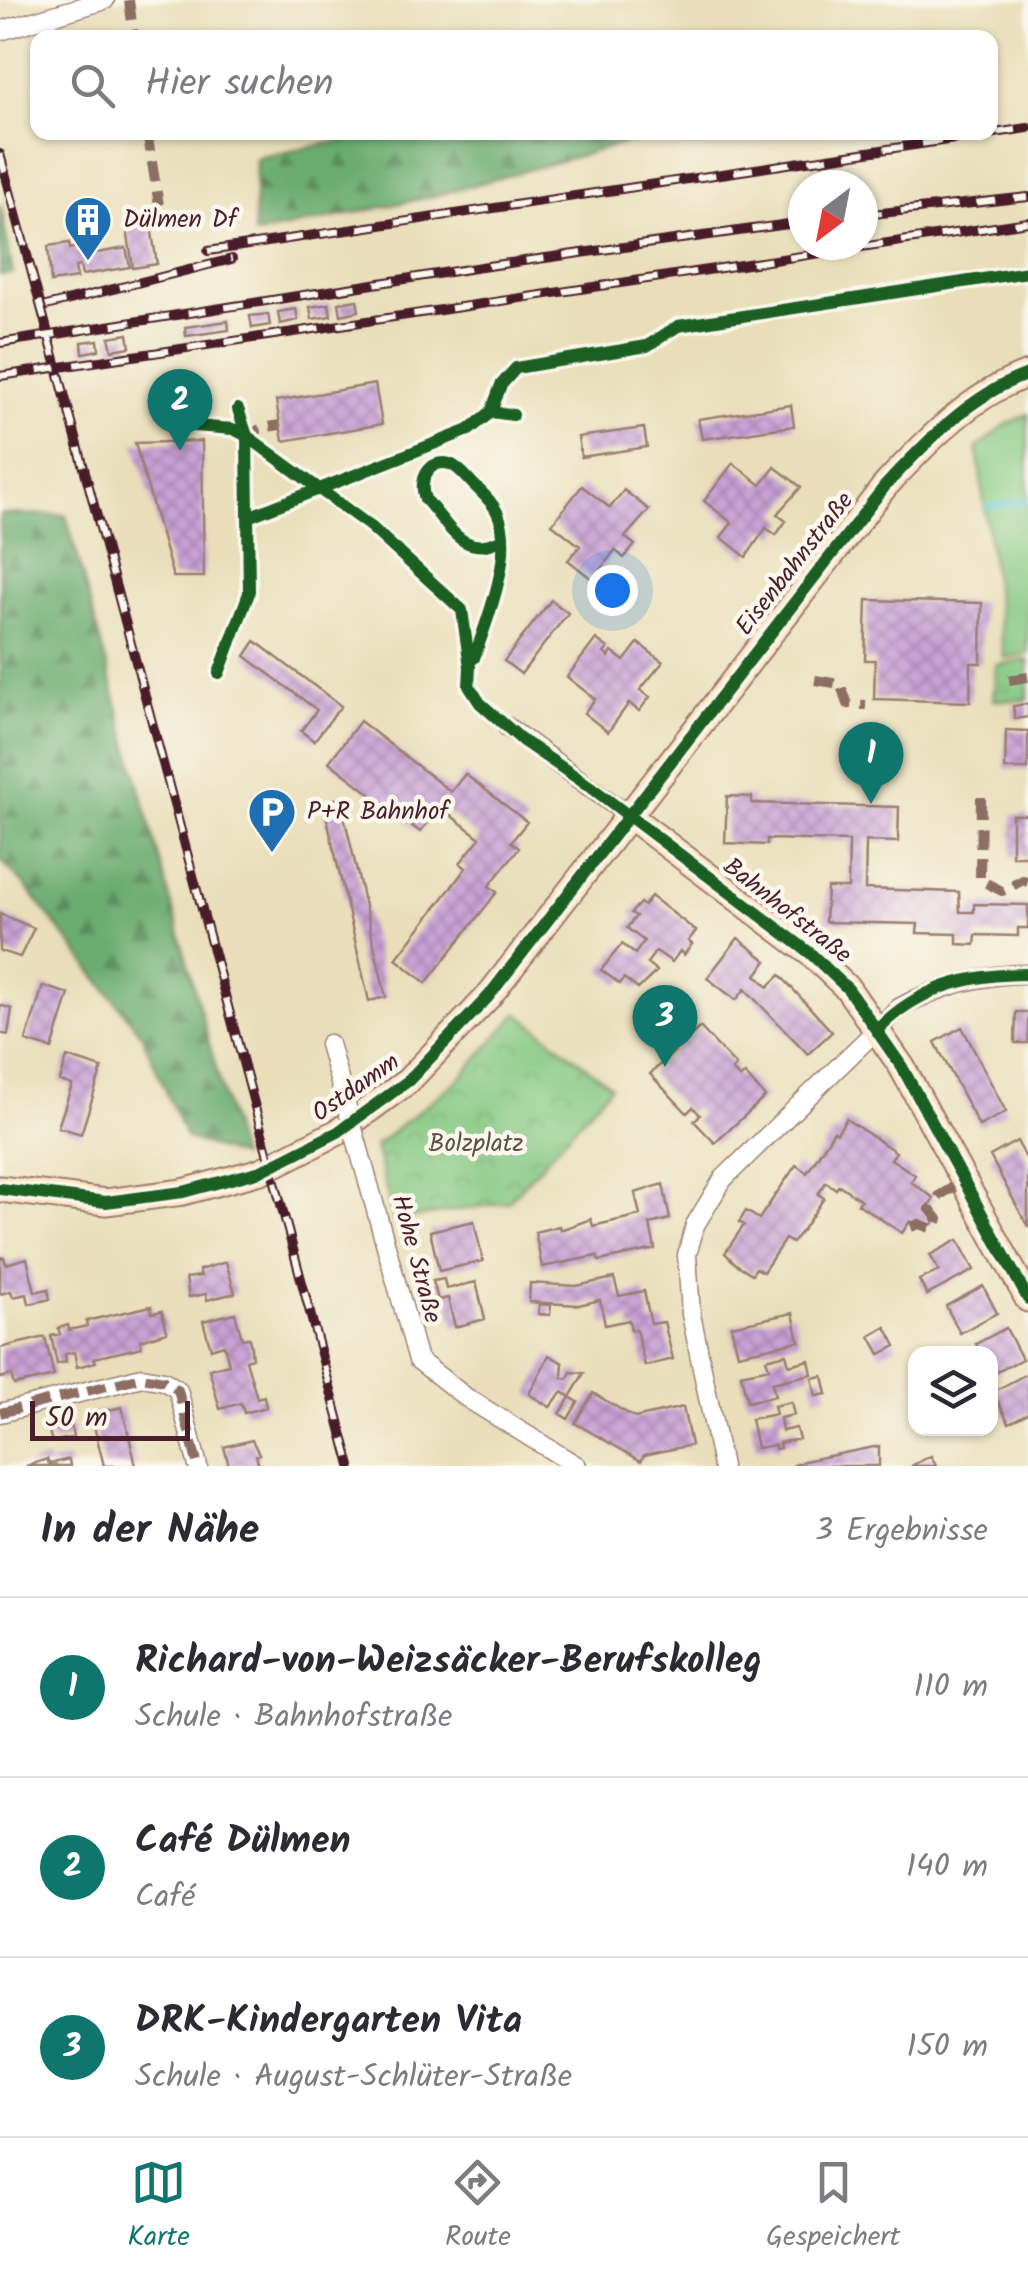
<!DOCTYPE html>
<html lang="de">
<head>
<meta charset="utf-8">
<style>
  body { margin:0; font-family:Kalam,sans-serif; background:#f2f2f3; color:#2b2b33 }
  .controls { position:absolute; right:30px; bottom:30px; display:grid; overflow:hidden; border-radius:20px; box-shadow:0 2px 8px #0004 }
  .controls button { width:90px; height:90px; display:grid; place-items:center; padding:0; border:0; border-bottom:2px solid #e1e1e2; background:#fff; color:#2b2b33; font:50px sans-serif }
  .compass { position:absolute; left:788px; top:170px; width:90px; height:90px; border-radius:50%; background:#fff; box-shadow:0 2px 8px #0004; rotate:212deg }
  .scale { position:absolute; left:30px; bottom:25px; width:160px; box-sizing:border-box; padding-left:10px; border:5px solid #4a1f2b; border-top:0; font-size:28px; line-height:35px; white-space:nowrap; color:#4a1f2b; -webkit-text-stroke:8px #fbf7ec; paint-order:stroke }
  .you { position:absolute; left:612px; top:590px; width:35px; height:35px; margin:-25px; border:8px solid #fff; border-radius:50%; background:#1a73e8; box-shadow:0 0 0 15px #1a73e833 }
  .badge { display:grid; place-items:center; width:65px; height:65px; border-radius:50%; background:#0f766e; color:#fff; font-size:32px; font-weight:700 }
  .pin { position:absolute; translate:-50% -82px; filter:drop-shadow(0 2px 5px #0008) }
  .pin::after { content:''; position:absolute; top:52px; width:35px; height:30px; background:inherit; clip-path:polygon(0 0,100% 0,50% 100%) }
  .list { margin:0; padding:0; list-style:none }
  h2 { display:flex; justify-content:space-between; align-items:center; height:130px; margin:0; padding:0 40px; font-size:42px }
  h2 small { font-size:32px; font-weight:400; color:#7c7c81 }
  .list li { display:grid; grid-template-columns:65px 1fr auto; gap:30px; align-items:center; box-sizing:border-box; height:180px; padding:0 40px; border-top:2px solid #e1e1e2 }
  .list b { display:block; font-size:38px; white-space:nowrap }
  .list p { margin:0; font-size:32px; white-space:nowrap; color:#7c7c81 }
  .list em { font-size:32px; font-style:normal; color:#7c7c81 }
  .icon { flex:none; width:55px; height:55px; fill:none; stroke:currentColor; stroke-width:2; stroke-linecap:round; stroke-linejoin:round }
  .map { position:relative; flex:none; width:1028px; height:1466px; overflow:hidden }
  .search { position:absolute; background:#fff; box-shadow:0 2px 8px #0004; left:30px; right:30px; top:30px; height:110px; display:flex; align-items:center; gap:25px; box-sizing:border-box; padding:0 35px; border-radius:20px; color:#7c7c81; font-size:38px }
  .sheet { height:670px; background:#fff }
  nav { display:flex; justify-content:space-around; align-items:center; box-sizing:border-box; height:140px; border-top:2px solid #e1e1e2; background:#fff; font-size:28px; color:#7c7c81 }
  nav a { display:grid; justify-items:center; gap:5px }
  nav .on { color:#0f766e }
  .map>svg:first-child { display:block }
</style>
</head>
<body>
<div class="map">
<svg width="1028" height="1466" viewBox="0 0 1028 1466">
  <defs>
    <pattern id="grass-tufts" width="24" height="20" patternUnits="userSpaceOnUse" patternTransform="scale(2.5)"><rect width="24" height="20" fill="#84c882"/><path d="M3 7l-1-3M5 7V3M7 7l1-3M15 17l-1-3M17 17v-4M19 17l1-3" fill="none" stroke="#74ab70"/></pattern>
    <pattern id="forest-firs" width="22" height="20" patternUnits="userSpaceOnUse" patternTransform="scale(2.5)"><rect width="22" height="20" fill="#6bac70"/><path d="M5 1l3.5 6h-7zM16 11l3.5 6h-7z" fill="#5a8b5c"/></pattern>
    <pattern id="park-crowns" width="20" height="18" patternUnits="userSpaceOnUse" patternTransform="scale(2.5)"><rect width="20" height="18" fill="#84c882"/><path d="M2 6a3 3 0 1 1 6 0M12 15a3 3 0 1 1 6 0" fill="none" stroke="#74ab70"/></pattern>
    <pattern id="building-cross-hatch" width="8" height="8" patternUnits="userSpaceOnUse" patternTransform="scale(2.5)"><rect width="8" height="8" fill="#c9a1d6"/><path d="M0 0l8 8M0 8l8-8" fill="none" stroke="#a583ae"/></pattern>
  </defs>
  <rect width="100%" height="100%" fill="#fbf7ec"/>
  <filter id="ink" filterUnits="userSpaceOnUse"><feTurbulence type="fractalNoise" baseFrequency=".01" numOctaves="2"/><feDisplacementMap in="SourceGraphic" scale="20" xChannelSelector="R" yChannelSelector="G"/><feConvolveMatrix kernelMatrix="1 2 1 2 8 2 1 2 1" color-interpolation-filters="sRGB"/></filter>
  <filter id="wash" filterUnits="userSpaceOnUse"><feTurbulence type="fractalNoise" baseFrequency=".0048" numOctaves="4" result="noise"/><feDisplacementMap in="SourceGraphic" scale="40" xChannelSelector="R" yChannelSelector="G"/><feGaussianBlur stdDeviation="2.25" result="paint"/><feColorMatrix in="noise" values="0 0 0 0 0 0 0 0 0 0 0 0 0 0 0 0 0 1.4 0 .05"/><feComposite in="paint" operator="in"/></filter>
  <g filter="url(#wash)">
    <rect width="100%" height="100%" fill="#e9deb9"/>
    <path fill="url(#grass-tufts)" stroke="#677456" stroke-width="2.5" d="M 1028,660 L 1028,700 L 993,700 L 996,665 Z"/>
    <path fill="url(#forest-firs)" stroke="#5a664e" stroke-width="2.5" d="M 380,133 L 380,132 L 661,133 L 434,196 L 254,235 L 256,158 Z
      M 0,204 L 13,273 L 0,275 Z
      M 0,514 L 66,515 L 240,1157 L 186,1138 L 142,1035 L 23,883 L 0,860 Z"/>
    <path fill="url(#park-crowns)" stroke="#677456" stroke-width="2.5" d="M 518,1013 L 611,1086 L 508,1202 L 394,1221 L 375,1146 L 459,1079 Z"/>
    <path fill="#84c882" stroke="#677456" stroke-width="2.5" d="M 1028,414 L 1028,654 L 1004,658 L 977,448 L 1005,425 Z"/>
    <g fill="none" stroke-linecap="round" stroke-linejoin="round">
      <path stroke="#5bc7d3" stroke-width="6" d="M 987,507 L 1028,501"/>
    </g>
    <g id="blocks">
      <path fill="url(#building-cross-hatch)" d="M 150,220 L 157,264 L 133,268 L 126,223 Z
        M 69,243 L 70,249 L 78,247 L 79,256 L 126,248 L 130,267 L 82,275 L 80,266 L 75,267 L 77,278 L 51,282 L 48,246 Z
        M 357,300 L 359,311 L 341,315 L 339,303 Z
        M 329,304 L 331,316 L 312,319 L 310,307 Z
        M 296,309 L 298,320 L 280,324 L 278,312 Z
        M 268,314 L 270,325 L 252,328 L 250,316 Z
        M 228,321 L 229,330 L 186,336 L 185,327 Z
        M 128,334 L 130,347 L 112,350 L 109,337 Z
        M 98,340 L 99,350 L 83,353 L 82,342 Z
        M 375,384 L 382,424 L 283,441 L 276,401 Z
        M 791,405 L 794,426 L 702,439 L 698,419 Z
        M 644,428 L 647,447 L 581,457 L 578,437 Z
        M 202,441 L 204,577 L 173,577 L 135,443 Z
        M 733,463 L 761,485 L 775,467 L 801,487 L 777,514 L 786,521 L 776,535 L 766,528 L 746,557 L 721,537 L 732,523 L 704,501 Z
        M 582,486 L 610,508 L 624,490 L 649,510 L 625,537 L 635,545 L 624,558 L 615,550 L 593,580 L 568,560 L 580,546 L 552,524 Z
        M 551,600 L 568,613 L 521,674 L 504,661 Z
        M 867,600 L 982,603 L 981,663 L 971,663 L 970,702 L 874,699 L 875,660 L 865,660 Z
        M 596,639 L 608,648 L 604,653 L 609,657 L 612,652 L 624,661 L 638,643 L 663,662 L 640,690 L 650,697 L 639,711 L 629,703 L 608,732 L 584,713 L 595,699 L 567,677 Z
        M 255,641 L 341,706 L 314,741 L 301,731 L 317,710 L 245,656 Z
        M 1028,704 L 1028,717 L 1015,719 L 1013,706 Z
        M 360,721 L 451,792 L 465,774 L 527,822 L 511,842 L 519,848 L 489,886 L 497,892 L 426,983 L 396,959 L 466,868 L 460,863 L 480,838 L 440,807 L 420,832 L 329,762 Z
        M 1006,730 L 1028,731 L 1028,769 L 1005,769 Z
        M 727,796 L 752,797 L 752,803 L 899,807 L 898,842 L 866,841 L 865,889 L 959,892 L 960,912 L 974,912 L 974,904 L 1028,905 L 1028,928 L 1018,928 L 1018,936 L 976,935 L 975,945 L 957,944 L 957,934 L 917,933 L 918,924 L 825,922 L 827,888 L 848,888 L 849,841 L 767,839 L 767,845 L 725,843 Z
        M 340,798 L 386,997 L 369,1001 L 323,802 Z
        M 1012,815 L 1028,815 L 1028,856 L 1012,856 Z
        M 651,896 L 696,931 L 688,941 L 692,944 L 684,955 L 680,951 L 672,962 L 656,951 L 647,963 L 657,971 L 638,989 L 624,978 L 620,984 L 601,970 L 622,944 L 635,954 L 644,941 L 627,928 L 636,916 L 631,913 L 640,903 L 644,906 Z
        M 0,914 L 34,928 L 20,957 L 0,951 Z
        M 738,938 L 767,961 L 756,975 L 768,987 L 780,975 L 832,1032 L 808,1054 L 745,989 L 736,1000 L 707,978 Z
        M 43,986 L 69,994 L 52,1049 L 26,1041 Z
        M 0,1005 L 12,1009 L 8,1035 L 0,1033 Z
        M 1016,1012 L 1028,1012 L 1028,1043 L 1015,1043 Z
        M 700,1027 L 736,1066 L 732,1070 L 740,1078 L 745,1074 L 765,1097 L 715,1143 L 694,1121 L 700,1115 L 693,1107 L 687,1113 L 650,1074 Z
        M 962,1027 L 1006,1112 L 979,1126 L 935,1042 Z
        M 67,1057 L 102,1068 L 81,1134 L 58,1127 L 72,1085 L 60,1081 Z
        M 846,1119 L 896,1152 L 891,1159 L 915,1175 L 911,1182 L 934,1198 L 926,1210 L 934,1217 L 934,1223 L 928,1226 L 919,1221 L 916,1225 L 910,1221 L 902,1233 L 858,1204 L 861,1200 L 839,1185 L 836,1189 L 826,1182 L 818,1194 L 824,1198 L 804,1228 L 792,1243 L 785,1239 L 763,1272 L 756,1268 L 752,1274 L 736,1264 L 725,1253 L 744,1225 L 739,1222 L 746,1211 L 759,1219 L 796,1165 L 807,1173 L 834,1131 L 837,1133 Z
        M 1017,1141 L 1028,1162 L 1028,1227 L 990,1156 Z
        M 663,1184 L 670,1219 L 650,1224 L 655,1249 L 599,1261 L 597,1256 L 542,1267 L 535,1232 L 559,1226 L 560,1230 L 591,1219 L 593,1226 L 640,1215 L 635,1193 Z
        M 474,1221 L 483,1261 L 439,1271 L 430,1231 Z
        M 958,1240 L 974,1270 L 927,1295 L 919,1280 L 939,1271 L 930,1255 Z
        M 4,1257 L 6,1264 L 27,1258 L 35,1292 L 48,1289 L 50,1299 L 29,1304 L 27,1294 L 13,1297 L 11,1291 L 0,1294 L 0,1258 Z
        M 226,1262 L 235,1293 L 207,1300 L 206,1294 L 189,1297 L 186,1278 L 201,1276 L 199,1270 Z
        M 614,1278 L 619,1296 L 644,1291 L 651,1324 L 664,1322 L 673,1359 L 645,1366 L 636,1329 L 631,1330 L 629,1320 L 605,1325 L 600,1300 L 579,1305 L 529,1302 L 530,1283 L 576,1286 Z
        M 444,1279 L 446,1289 L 476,1282 L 485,1319 L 455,1327 L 448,1298 L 438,1300 L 433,1281 Z
        M 983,1286 L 997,1313 L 960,1333 L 946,1306 Z
        M 539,1304 L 551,1305 L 550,1315 L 538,1314 Z
        M 151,1306 L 152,1313 L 162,1311 L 167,1332 L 140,1340 L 142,1347 L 94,1358 L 96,1362 L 77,1367 L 74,1352 L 65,1354 L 66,1362 L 57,1364 L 51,1336 L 60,1334 L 58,1328 L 68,1325 L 69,1330 L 87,1326 L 86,1321 Z
        M 235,1313 L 242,1339 L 249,1338 L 251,1348 L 252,1358 L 246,1360 L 257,1398 L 264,1396 L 266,1407 L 244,1413 L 241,1403 L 220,1409 L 209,1369 L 229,1364 L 224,1345 L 211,1349 L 203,1321 Z
        M 793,1313 L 799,1341 L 738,1354 L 731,1326 Z
        M 886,1327 L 896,1346 L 880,1354 L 870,1336 Z
        M 1006,1328 L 1022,1359 L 993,1374 L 990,1354 L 982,1354 L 976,1344 Z
        M 45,1337 L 54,1376 L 14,1385 L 11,1375 L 0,1378 L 0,1348 Z
        M 786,1354 L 789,1365 L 809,1360 L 812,1374 L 772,1383 L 775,1396 L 747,1402 L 741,1374 L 769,1368 L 766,1359 Z
        M 549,1355 L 563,1363 L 562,1377 L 567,1379 L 571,1372 L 584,1373 L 570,1397 L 578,1402 L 568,1419 L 560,1414 L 570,1397 L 562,1392 L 550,1407 L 529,1394 Z
        M 1028,1373 L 1028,1413 L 1009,1423 L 993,1392 Z
        M 823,1376 L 827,1394 L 816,1396 L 812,1378 Z
        M 593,1393 L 635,1418 L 683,1407 L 691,1445 L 644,1455 L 641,1461 L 575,1423 Z
        M 791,1402 L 794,1415 L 780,1418 L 782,1431 L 796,1428 L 799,1439 L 779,1443 L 780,1448 L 775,1449 L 775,1445 L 757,1448 L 751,1419 L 776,1414 L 774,1406 Z
        M 122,1407 L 136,1466 L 104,1466 L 91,1414 Z
        M 71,1426 L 73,1437 L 52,1442 L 49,1431 Z
        M 252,1440 L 259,1454 L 256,1455 L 259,1466 L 229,1466 L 224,1447 Z
        M 879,1446 L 879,1466 L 792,1466 L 804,1461 Z
        M 931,1456 L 936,1466 L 911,1466 Z
        M 47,1459 L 49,1464 L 69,1459 L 70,1466 L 26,1466 Z"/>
    </g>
  </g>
  <g filter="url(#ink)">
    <use href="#blocks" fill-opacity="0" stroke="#9a7e72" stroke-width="2.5"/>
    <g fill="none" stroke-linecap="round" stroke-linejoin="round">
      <g stroke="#9a7e72" stroke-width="21">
        <path id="street" d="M 0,31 L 105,0
          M 506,726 L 629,816
          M 329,1044 L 343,1094
          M 360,1153 L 418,1360 L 467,1398 L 577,1466
          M 0,1413 L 142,1377 L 164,1381 L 178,1390 L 198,1466
          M 722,1466 L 691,1314 L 687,1255 L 695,1225 L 723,1179 L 899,1008 C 940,985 981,974 1028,974"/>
      </g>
      <g stroke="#9a7e72" stroke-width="29">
        <path id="secondary" d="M 629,816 L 810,953 L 848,989 L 902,1067 L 1028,1299
          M 0,1189 L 106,1202 L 183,1192 L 261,1171 L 338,1132 L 408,1081 L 488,997 L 885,486 C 926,442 970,395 1028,374"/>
      </g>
      <use href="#street" stroke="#fff" stroke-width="18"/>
      <use href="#secondary" stroke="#ffe4c6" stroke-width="25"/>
      <g stroke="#4a1f2b" stroke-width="10">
        <path id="rail" d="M 0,154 L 351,1466
          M 863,215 L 1028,197
          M 208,251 L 1028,128
          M 46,306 L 232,259
          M 0,343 L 481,267 L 803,222
          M 0,376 L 1028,222"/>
      </g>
      <use href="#rail" stroke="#fbf7ec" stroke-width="6" stroke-dasharray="19" stroke-linecap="butt"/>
      <g stroke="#9a7e72" stroke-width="21" stroke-linecap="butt">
        <path id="street-bridge" d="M 343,1094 L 360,1153"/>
      </g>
      <use href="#street-bridge" stroke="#fff" stroke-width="18"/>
      <path stroke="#8d6e63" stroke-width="10" stroke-dasharray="20 10" stroke-linecap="butt" d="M 129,0 L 134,38
        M 147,132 L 159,205
        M 251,439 L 247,436 L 262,428 L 280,425
        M 815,680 L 840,684 L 848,704 L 866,705
        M 1009,680 L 1028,677
        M 981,797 L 980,880 L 1002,891 L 1023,880 L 1028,882
        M 911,1227 L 919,1224 L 930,1228 L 936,1225 L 938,1219 L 930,1209 L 940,1195 L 964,1181
        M 0,1413 L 142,1377 L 164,1381 L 178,1390 L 198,1466"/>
      <g stroke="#fbf7ec" stroke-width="19">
        <path id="cycleway" d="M 491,412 L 501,385 L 516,368 L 647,346 L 678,326 L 1028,272
          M 194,421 L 195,426 L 233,429 L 247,436 L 371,527 L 462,610 L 470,667 L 469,686 L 480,703 L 523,741 L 592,788 L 810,953 L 848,989 L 902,1067 L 1028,1299
          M 248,517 L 469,430 L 491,412 L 513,415
          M 474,658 C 487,620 515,553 498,514 C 493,502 482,493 473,484 C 467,478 459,467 450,464 C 428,458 418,482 425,499 C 450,526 463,560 502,539
          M 219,673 L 249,593 L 247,436 L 238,409
          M 878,1029 C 919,987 970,974 1028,974
          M 0,1189 L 106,1202 L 183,1192 L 261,1171 L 338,1132 L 408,1081 L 488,997 L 885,486 C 926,442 970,395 1028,374"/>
      </g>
      <use href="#cycleway" stroke="#1b5e20" stroke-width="12"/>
    </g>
  </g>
  <defs>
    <g id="building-pin" transform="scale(2.5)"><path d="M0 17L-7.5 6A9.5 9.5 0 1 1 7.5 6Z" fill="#1f6fb2" stroke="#fbf7ec"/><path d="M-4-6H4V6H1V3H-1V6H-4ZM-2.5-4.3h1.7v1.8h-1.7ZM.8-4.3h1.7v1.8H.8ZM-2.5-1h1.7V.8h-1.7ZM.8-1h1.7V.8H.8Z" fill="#fff"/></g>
    <g id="parking-pin" transform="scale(2.5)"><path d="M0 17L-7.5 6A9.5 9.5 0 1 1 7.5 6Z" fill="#1f6fb2" stroke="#fbf7ec"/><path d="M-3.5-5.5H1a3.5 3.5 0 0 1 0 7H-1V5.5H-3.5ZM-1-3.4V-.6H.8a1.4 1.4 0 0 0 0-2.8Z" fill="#fff"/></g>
  </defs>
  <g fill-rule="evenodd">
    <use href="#building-pin" x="88" y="220"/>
    <use href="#parking-pin" x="272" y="812"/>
  </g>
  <g text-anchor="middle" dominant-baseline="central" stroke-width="9" stroke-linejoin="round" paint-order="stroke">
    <g font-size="25" fill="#4a1f2b" stroke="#fbf7ec" text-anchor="start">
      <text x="123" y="220">Dülmen Df</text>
      <text x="307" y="812">P+R Bahnhof</text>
    </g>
    <g font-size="25" fill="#4a1f2b" stroke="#fbf7ec">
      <text transform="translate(795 564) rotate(-52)">Eisenbahnstraße</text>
      <text transform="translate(787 911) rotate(38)">Bahnhofstraße</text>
      <text transform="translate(356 1088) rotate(-35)">Ostdamm</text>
      <text transform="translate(416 1259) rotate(75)">Hohe Straße</text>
    </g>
    <g font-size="25" fill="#5b5245" stroke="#fbf7ec">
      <text x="476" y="1144">Bolzplatz</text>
    </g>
  </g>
</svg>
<div class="controls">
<button><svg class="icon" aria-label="layers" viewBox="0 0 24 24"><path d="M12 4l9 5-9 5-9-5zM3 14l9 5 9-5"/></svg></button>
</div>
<svg class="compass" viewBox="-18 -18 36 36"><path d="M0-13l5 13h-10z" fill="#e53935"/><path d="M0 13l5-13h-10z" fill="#7c7c81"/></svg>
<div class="scale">50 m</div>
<div class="you"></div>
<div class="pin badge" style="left:871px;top:804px">1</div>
<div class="pin badge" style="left:180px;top:451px">2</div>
<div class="pin badge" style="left:665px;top:1067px">3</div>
<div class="search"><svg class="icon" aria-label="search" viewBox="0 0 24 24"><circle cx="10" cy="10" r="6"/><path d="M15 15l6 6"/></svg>Hier suchen</div>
</div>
<section class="sheet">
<h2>In der Nähe<small>3 Ergebnisse</small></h2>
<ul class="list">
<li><span class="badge">1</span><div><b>Richard-von-Weizsäcker-Berufskolleg</b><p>Schule · Bahnhofstraße</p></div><em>110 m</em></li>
<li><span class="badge">2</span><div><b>Café Dülmen</b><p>Café</p></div><em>140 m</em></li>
<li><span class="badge">3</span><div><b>DRK-Kindergarten Vita</b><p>Schule · August-Schlüter-Straße</p></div><em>150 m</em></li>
</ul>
</section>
<nav>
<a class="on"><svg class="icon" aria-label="map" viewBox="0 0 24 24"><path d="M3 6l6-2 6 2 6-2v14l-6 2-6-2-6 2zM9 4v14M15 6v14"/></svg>Karte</a>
<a><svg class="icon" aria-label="directions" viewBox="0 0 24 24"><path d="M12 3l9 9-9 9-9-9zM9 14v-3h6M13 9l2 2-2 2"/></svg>Route</a>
<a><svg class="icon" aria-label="saved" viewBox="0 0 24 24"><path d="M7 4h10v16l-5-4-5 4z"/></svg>Gespeichert</a>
</nav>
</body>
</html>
